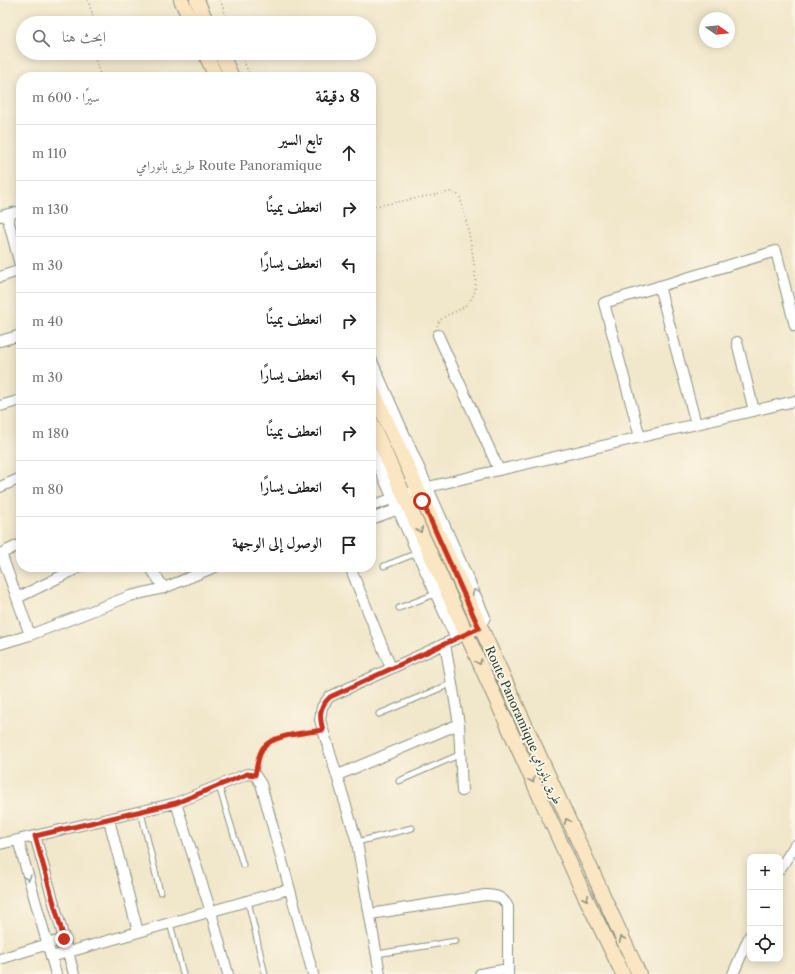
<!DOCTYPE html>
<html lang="ar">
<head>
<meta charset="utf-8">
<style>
  body { margin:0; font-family:"Libre Caslon Text",Amiri,serif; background:#f2f2f2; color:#222; direction:rtl }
  .controls { position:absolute; right:12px; bottom:12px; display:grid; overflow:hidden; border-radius:8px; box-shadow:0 2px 10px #0003 }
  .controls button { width:36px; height:36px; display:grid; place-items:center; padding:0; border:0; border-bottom:1px solid #e0e0e0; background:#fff; color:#222; font:20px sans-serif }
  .compass { position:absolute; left:699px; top:12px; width:36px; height:36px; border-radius:50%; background:#fff; box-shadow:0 2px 10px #0003; rotate:104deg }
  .stop { position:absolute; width:12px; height:12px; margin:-9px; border:3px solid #c8321e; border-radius:50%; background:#fff }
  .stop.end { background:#c8321e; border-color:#fff; box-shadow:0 1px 4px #0008 }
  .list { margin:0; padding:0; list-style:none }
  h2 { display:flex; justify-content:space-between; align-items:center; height:52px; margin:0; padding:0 16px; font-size:17px }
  h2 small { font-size:13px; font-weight:400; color:#767676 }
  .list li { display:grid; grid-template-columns:26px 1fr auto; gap:12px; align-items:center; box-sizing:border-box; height:56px; padding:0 16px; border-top:1px solid #e0e0e0 }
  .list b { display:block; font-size:15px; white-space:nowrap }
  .list p { margin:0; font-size:13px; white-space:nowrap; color:#767676 }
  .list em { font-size:13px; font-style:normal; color:#767676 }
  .icon { flex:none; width:22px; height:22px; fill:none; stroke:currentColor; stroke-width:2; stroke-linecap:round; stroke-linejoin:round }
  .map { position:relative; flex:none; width:795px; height:974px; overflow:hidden; direction:ltr }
  .search { position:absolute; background:#fff; box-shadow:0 2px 10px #0003; left:16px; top:16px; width:360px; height:44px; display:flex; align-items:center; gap:10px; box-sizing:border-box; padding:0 14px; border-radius:22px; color:#767676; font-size:15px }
  .panel { position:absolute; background:#fff; box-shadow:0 2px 10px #0003; left:16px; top:72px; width:360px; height:500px; border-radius:16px; direction:rtl }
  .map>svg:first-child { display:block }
</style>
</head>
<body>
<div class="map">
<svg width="795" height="974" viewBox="0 0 795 974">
  <rect width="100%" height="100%" fill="#fcf5e5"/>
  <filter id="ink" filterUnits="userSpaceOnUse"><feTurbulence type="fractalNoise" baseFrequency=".025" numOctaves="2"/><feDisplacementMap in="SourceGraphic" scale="8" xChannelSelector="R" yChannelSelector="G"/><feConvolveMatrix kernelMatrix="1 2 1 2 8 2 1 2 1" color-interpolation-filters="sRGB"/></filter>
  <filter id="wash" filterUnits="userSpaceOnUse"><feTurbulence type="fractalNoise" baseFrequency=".012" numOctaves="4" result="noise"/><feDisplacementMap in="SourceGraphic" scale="16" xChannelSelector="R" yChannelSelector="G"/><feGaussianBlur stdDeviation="0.9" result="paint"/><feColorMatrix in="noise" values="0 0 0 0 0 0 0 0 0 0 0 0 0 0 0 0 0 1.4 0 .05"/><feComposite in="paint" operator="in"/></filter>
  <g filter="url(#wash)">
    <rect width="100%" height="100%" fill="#f1e7cb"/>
  </g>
  <g filter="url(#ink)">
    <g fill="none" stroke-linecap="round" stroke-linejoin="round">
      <g stroke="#889280" stroke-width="7">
        <path id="lane" d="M 384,566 L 417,553
          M 399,608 L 435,594
          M 379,714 L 453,683
          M 399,781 L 461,754
          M 219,786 L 243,865
          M 141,812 L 160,892
          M 357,842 L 412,828
          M 248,901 L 265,974
          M 170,923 L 183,974
          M 377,954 L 456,941"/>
      </g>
      <g stroke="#889280" stroke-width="12">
        <path id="street" d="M 7,215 L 21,269
          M 0,216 L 21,211
          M 0,277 L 21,270
          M 659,286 L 696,424
          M 438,335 L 499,470
          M 0,341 L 21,335
          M 737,342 L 754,411
          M 371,359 L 485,617 L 479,628 L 329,697 L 322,707 L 320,720 L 357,842 L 380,974
          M 0,406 L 21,400
          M 640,437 L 604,303 L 776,251 L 795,326
          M 371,450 L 456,639
          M 0,487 L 21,478
          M 371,506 L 428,487 L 499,470 L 795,401
          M 371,519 L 429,498
          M 1,553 L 30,635
          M 0,554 L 21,544
          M 150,567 L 164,588
          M 350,567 L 391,668
          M 17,598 L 80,567
          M 0,644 L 30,635 L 130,596 L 164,588 L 215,567
          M 445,644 L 459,724 L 462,791
          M 338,775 L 459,724
          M 176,803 L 211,912 L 228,974
          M 109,820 L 138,932
          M 35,836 L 74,974
          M 18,840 L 56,974
          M 0,844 L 176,803 L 247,774 L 255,775 L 261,784 L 313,974
          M 780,869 L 795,845
          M 371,914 L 485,895 C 496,895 503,897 508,907 L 508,974
          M 51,957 L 289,889
          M 0,959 L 64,939
          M 480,974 L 508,969
          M 733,974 L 750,935"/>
      </g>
      <g stroke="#889280" stroke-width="16">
        <path id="secondary" d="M 181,0 L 192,23
          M 197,0 L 207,23
          M 205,53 L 216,77
          M 221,53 L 232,77
          M 371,387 L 639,974
          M 371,422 L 581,888 L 623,974"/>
      </g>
      <path stroke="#889280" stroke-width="1.5" stroke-dasharray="1 3" stroke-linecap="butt" d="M 88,0 L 95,23
        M 220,0 L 229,23
        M 93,53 L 101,77
        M 241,53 L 250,77
        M 371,207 L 450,192 L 458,195 L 460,198 C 466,216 478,273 475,290 C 474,296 470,301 466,305 C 457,314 440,314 437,326
        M 257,767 C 259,761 259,753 263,748 C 272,734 299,734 313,732"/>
      <use href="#lane" stroke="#fff" stroke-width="5"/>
      <use href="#street" stroke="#fff" stroke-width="10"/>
      <use href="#secondary" stroke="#fbe6c3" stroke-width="14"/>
    </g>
    <defs><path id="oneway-chevron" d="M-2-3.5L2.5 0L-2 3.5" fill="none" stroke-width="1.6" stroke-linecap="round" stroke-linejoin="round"/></defs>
    <g stroke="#8d927c">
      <use href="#oneway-chevron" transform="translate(420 530) rotate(66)"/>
      <use href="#oneway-chevron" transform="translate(479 662) rotate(66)"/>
      <use href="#oneway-chevron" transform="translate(532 780) rotate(66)"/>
      <use href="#oneway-chevron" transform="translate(567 821) rotate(-114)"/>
      <use href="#oneway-chevron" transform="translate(586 898) rotate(64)"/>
      <use href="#oneway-chevron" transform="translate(622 939) rotate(-115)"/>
    </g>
    <g stroke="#8f9e9a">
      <use href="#oneway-chevron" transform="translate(475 592) rotate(-114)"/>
      <use href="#oneway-chevron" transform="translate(28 878) rotate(74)"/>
    </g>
  </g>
  <g fill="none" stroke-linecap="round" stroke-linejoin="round" filter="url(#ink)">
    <path stroke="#c8321e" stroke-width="5" d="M 64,939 L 35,836 L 176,803 L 247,774 L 255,775 C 257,767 258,755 263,748 C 273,734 307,733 323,730 C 319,716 319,707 330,697 L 479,628 L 422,501"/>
  </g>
  <g text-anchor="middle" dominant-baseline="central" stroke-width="4" stroke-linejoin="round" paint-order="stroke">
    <g font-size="12" fill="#1f3d34" stroke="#fcf5e5">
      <text transform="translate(524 725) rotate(66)">Route Panoramique طريق بانورامي</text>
    </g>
  </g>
</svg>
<div class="controls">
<button>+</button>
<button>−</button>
<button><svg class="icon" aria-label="locate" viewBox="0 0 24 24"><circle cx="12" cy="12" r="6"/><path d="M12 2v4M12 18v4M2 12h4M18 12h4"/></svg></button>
</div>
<svg class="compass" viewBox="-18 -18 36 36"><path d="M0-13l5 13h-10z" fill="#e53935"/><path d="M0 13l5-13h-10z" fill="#767676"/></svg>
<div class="stop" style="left:422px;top:501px"></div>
<div class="stop end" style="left:64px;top:939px"></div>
<div class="search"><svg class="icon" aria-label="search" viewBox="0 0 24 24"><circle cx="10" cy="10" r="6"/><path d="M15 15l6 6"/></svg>ابحث هنا</div>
<section class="panel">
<h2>8 دقيقة<small>سيرًا · 600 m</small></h2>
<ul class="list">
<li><svg class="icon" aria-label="ahead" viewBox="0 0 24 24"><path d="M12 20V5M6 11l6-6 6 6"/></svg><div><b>تابع السير</b><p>Route Panoramique طريق بانورامي</p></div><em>110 m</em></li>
<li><svg class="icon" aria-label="right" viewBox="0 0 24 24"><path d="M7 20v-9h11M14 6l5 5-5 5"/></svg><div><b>انعطف يمينًا</b></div><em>130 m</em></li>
<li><svg class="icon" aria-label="left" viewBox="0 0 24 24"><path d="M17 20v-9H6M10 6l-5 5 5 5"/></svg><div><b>انعطف يسارًا</b></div><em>30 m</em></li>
<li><svg class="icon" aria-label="right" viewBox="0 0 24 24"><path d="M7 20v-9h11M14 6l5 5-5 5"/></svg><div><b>انعطف يمينًا</b></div><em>40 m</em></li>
<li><svg class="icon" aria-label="left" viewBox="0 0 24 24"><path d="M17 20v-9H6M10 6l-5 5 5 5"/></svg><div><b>انعطف يسارًا</b></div><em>30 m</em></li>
<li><svg class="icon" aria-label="right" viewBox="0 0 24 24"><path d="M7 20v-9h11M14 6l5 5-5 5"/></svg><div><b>انعطف يمينًا</b></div><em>180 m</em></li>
<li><svg class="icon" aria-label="left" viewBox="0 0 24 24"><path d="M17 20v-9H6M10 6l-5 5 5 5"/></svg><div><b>انعطف يسارًا</b></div><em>80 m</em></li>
<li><svg class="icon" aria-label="arrive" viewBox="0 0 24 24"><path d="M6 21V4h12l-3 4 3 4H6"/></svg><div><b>الوصول إلى الوجهة</b></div></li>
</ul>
</section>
</div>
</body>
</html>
